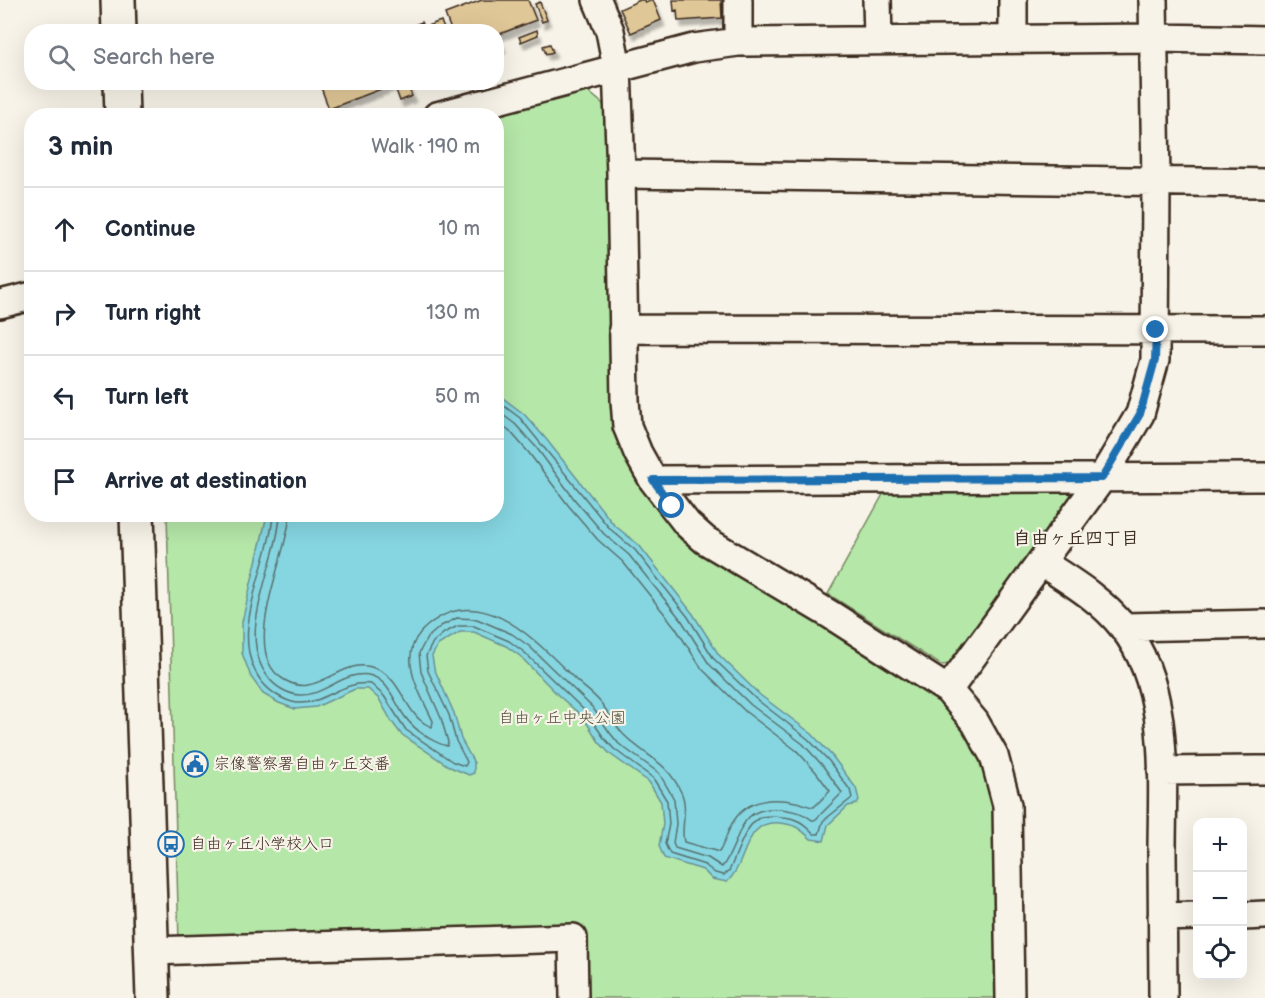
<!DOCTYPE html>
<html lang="en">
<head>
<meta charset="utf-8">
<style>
  body { margin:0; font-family:"Balsamiq Sans","Klee One",sans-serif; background:#f2f2f3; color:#1f2937 }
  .controls { position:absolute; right:18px; bottom:18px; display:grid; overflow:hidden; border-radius:12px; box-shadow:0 6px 24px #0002 }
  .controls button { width:54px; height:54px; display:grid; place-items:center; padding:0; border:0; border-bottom:2px solid #e0e1e3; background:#fff; color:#1f2937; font:30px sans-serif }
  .stop { position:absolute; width:18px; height:18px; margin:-14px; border:4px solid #1f6fb2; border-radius:50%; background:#fff }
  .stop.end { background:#1f6fb2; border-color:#fff; box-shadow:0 2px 6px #0008 }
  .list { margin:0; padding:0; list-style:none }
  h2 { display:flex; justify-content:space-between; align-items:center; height:78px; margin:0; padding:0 24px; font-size:26px }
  h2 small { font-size:20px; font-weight:400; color:#747a83 }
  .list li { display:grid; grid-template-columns:39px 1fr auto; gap:18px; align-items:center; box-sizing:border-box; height:84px; padding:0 24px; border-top:2px solid #e0e1e3 }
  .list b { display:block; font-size:22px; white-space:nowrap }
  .list em { font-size:20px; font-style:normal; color:#747a83 }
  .icon { flex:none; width:33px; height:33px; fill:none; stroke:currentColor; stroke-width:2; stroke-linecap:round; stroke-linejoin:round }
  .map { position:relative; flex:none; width:1265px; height:998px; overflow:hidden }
  .search { position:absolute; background:#fff; box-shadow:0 6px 24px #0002; left:24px; top:24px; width:480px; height:66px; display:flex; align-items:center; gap:15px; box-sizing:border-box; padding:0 21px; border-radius:24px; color:#747a83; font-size:22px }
  .panel { position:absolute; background:#fff; box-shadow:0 6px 24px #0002; left:24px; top:108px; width:480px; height:414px; border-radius:24px }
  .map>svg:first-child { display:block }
</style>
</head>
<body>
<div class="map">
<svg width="1265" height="998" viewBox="0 0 1265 998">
  <defs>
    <filter id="shadow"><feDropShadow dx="3.5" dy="6" stdDeviation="1.5" flood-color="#0004"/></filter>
  </defs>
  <rect width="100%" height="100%" fill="#f7f3e8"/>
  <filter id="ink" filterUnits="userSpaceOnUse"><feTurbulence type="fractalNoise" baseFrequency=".0167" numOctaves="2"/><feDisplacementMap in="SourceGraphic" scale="12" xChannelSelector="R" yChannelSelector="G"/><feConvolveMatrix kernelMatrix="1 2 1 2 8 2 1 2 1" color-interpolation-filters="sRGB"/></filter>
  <g filter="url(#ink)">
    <path fill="#b5e7a8" stroke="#788863" stroke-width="1.5" d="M 583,87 L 603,104 L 610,130 L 613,394 L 649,494 L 681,540 L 948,702 L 977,742 L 996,806 L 999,998 L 586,998 L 585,932 L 179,943 L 167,515 L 496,514 L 496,116 L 478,115 Z
      M 886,489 L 1068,489 L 1072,497 L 953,664 L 941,665 L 828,594 Z"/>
    <path fill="#86d6e2" stroke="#689194" stroke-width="1.5" d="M 497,388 L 499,395 L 524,414 L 546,439 L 614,525 L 639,545 L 693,614 L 719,655 L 760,695 L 812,734 L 833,757 L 856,788 L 859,800 L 857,804 L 848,806 L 828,825 L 824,841 L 811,839 C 800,828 794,824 779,823 C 743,820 748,863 727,882 L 712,879 L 703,870 L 664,858 L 659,846 L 663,824 L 661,802 L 649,782 L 610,754 L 599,742 L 583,717 L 559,696 L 520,656 L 506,646 L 474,632 L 460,632 L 438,645 L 432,656 L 434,668 L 454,713 L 461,739 L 474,763 L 474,773 L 469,775 L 450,767 L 401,734 L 392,722 L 379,699 L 368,689 L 355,689 L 316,707 L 295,709 L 279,703 L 263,694 L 251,677 L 242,653 L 242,622 L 267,515 L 496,514 Z"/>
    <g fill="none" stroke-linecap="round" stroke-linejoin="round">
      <path stroke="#596f6c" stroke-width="1.5" d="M 273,514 C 270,567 225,634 262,682 C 270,692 284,701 297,703 C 324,705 342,680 371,684 L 384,696 L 406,730 L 453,762 L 465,766 L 467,762 L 456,741 L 449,715 L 428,671 L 426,656 L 433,642 L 444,633 L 458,626 L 474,626 L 509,641 L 524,652 L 587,713 L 604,738 L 614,749 L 653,778 L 667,801 L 669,824 L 665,844 L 670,854 L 705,865 L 715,873 L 724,875 L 729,871 C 736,857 745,825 759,818 C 766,815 775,816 782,817 C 797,818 804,823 814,834 L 819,834 L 823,821 L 852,798 L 850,790 L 829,761 L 808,739 L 756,699 L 714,659 L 688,617 L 635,550 L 610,529 L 520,418 L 496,400
        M 280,514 C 278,564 234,633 268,677 C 274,686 287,694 299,695 C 325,697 345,668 372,676 C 388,681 395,702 403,714 C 412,728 431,742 447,746 L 448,742 L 441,718 L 421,672 L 419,653 L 427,638 L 441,626 L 457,618 L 477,619 L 512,634 L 529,646 L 593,708 L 610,733 L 619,744 L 659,773 L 674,799 L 676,824 L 673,843 L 675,848 L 708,858 L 722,867 C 743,840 735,805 781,809 C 793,811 803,812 812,820 L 815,820 L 842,793 L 823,766 L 803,744 L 751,705 L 709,664 L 682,621 L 629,555 L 604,534 L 575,500 L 536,447 L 515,424 L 496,410
        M 290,514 C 288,555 238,652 283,679 C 291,684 299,687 308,685 C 332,681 351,657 377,669 C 404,680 405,718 432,727 L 433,721 C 419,691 394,653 427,626 C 481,580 535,640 573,677 C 581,686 592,692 600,702 C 609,712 614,726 624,735 C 646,757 667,761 681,792 C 689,808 680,828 684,842 L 719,852 C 725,843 727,831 733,822 C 747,799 772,797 796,802 C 803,803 808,807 814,807 L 830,791 L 816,772 L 797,751 L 746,712 L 702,669 L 675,627 L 623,562 L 598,540 L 568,505 L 529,453 L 509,430 L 496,421"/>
    </g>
    <path fill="#e0c797" stroke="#3b2a1e" stroke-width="1.5" filter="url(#shadow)" d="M 482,0 L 528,0 L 536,20 L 497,35 L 502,47 L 496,49 L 496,32 L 447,32 L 451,30 L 445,14 Z
      M 640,0 L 644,0 L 645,3 L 653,0 L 661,20 L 631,33 L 620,9 Z
      M 673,0 L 721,0 L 722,18 L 678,21 L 677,10 L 674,11 Z
      M 540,2 L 547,20 L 542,22 L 535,4 Z
      M 441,21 L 445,32 L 386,32 L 400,27 L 401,30 L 422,22 L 424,27 Z
      M 537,30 L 538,35 L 521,42 L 519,37 Z
      M 550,44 L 553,52 L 546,54 L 543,46 Z
      M 319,82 L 408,82 L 395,88 L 394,84 L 329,109 Z
      M 408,86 L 412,96 L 400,101 L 396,90 Z"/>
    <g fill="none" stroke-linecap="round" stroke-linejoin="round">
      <g stroke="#3b2a1e" stroke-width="32">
        <path id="street" d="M 597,0 L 610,31 L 617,67 L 621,174 L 625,400 L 627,426 L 638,453 L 653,480 L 687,524 L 705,540 L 831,615 L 948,690 L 975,722 L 994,756 L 1007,805 L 1010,998
          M 738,0 L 738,42
          M 877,0 L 878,40
          M 1013,39 L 1013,0
          M 437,116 L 694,48 L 738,42 L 1153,38 L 1265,40
          M 621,174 L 1265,183
          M 0,304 L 32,296
          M 623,329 L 1265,330
          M 653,480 L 1265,477
          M 1041,562 C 1070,581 1101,599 1123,627 C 1171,687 1162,779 1162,852 C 1162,901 1163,949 1163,998
          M 1124,627 L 1265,624
          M 948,690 L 1102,478 L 1140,414 L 1155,360 L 1156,181 L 1153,0
          M 1162,771 L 1265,770
          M 1242,916 L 1265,915
          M 1162,917 L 1198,916
          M 151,951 L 573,938 L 574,998"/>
      </g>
      <g stroke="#3b2a1e" stroke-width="38">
        <path id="secondary" d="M 118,0 L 119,32
          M 121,82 L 122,116
          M 137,514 L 153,998"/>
      </g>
      <use href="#street" stroke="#f7f3e8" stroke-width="27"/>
      <use href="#secondary" stroke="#f7f3e8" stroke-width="33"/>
    </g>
  </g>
  <g fill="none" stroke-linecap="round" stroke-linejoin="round" filter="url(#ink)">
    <path stroke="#1f6fb2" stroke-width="8" d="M 672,506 L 653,480 L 1102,478 L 1140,414 L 1155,360 L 1156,330"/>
  </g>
  <defs>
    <g id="civic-ring" transform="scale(1.35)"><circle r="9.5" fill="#f7f3e8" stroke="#1f6fb2" stroke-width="1.5"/><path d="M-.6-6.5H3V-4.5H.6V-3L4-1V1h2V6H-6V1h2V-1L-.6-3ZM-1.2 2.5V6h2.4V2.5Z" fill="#1f6fb2"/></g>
    <g id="bus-ring" transform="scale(1.35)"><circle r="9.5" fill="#f7f3e8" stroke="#1f6fb2" stroke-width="1.5"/><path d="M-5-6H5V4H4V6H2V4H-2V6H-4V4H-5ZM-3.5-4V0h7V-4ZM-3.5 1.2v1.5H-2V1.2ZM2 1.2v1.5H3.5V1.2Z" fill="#1f6fb2"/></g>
  </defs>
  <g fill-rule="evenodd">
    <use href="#civic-ring" x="195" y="764"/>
    <use href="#bus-ring" x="171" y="844"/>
  </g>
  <g text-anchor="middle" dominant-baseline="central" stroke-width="4.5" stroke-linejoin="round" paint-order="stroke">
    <g font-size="16" fill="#53503a" stroke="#f7f3e8">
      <text x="562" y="718">自由ヶ丘中央公園</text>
    </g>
    <g font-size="16" fill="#3b2a1e" stroke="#f7f3e8" text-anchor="start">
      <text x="214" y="764">宗像警察署自由ヶ丘交番</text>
      <text x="190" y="844">自由ヶ丘小学校入口</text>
    </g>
    <g font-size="18" font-weight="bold" fill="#3b2a1e" stroke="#f7f3e8">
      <text x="1076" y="538">自由ヶ丘四丁目</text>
    </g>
  </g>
</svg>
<div class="controls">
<button>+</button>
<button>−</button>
<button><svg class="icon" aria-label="locate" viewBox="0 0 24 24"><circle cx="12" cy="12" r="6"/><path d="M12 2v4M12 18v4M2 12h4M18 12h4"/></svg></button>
</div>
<div class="stop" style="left:672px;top:506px"></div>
<div class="stop end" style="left:1156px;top:330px"></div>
<div class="search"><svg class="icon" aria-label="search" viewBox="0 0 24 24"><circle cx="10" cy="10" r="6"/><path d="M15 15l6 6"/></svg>Search here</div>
<section class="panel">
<h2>3 min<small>Walk · 190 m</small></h2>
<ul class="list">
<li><svg class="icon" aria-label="ahead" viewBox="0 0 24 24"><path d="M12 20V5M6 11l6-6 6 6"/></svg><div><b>Continue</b></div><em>10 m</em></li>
<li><svg class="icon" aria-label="right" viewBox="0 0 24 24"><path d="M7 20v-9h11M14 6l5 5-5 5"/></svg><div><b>Turn right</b></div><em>130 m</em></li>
<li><svg class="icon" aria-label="left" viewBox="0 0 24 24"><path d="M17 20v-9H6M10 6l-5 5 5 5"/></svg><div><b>Turn left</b></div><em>50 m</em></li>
<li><svg class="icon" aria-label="arrive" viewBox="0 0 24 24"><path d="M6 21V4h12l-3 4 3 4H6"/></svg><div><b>Arrive at destination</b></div></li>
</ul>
</section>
</div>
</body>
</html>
